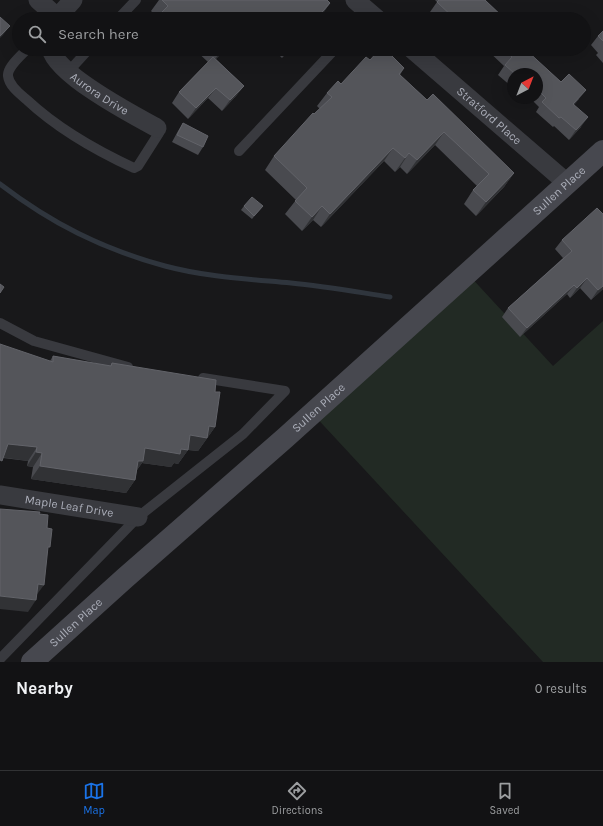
<!DOCTYPE html>
<html lang="en">
<head>
<meta charset="utf-8">
<style>
  body { margin:0; font-family:Karla,sans-serif; background:#1b1b1d; color:#f1f3f6 }
  .compass { position:absolute; left:507px; top:68px; width:36px; height:36px; border-radius:50%; background:#121214; box-shadow:0 4px 16px #0002; rotate:42deg }
  .list { margin:0; padding:0; list-style:none }
  h2 { display:flex; justify-content:space-between; align-items:center; height:52px; margin:0; padding:0 16px; font-size:17px }
  h2 small { font-size:13px; font-weight:400; color:#9c9ea0 }
  .icon { flex:none; width:22px; height:22px; fill:none; stroke:currentColor; stroke-width:2; stroke-linecap:round; stroke-linejoin:round }
  .map { position:relative; flex:none; width:603px; height:662px; overflow:hidden }
  .search { position:absolute; background:#121214; box-shadow:0 4px 16px #0002; left:12px; right:12px; top:12px; height:44px; display:flex; align-items:center; gap:10px; box-sizing:border-box; padding:0 14px; border-radius:22px; color:#9c9ea0; font-size:15px }
  .sheet { height:108px; background:#121214 }
  nav { display:flex; justify-content:space-around; align-items:center; box-sizing:border-box; height:56px; border-top:1px solid #313234; background:#121214; font-size:11px; color:#9c9ea0 }
  nav a { display:grid; justify-items:center; gap:2px }
  nav .on { color:#1a73e8 }
  .map>svg:first-child { display:block }
</style>
</head>
<body>
<div class="map">
<svg width="603" height="662" viewBox="0 0 603 662">
  <rect width="100%" height="100%" fill="#18181a"/>
  <path fill="#222a24" d="M 467,273 L 553,366 L 603,321 L 603,662 L 543,662 L 312,413 Z"/>
  <g fill="none" stroke-linecap="round" stroke-linejoin="round">
    <path stroke="#2f353d" stroke-width="5" d="M 0,184 C 51,223 102,249 165,266 C 206,277 248,279 291,283 C 324,286 357,292 390,297"/>
    <path stroke="#393a3f" stroke-width="10" d="M 118,19 L 136,0
      M 27,49 C 21,56 7,67 8,76 C 9,86 20,94 27,100 C 58,129 95,150 134,168 L 138,166 L 159,133 L 157,128
      M 68,72 L 89,49
      M 239,151 L 335,49
      M 0,323 L 34,341 L 128,367
      M 0,659 L 138,517 L 243,434 L 285,391 L 203,378"/>
    <g stroke="#393a3f" stroke-width="19">
      <path d="M 38,0 L 57,17"/>
      <path d="M 355,0 L 377,19"/>
      <path d="M 56,19 L 73,0"/>
      <path id="s1" d="M 51,49 C 57,75 133,115 157,128"/>
      <path id="s2" d="M 412,49 L 567,183"/>
      <path id="s3" d="M 0,495 L 138,517"/>
    </g>
    <path stroke="#47484f" stroke-width="22" id="s4" d="M 32,662 L 125,578 L 285,438 L 603,151"/>
  </g>
  <path fill="#494a4f" d="M 159,0 L 327,0 L 330,3 L 319,19 L 157,19 L 158,18 L 151,11 Z
    M 435,0 L 485,0 L 505,19 L 438,19 L 430,12 L 437,2 Z
    M 603,31 L 603,63 L 596,55 L 598,53 L 591,45 L 598,36 Z
    M 194,49 L 225,49 L 216,59 L 244,86 L 236,96 L 222,111 L 208,98 L 188,119 L 172,103 L 179,92 L 208,62 Z
    M 263,49 L 290,49 L 282,58 L 275,51 L 270,56 Z
    M 471,49 L 479,49 L 476,53 Z
    M 486,49 L 525,49 L 579,99 L 574,105 L 581,127 L 569,140 L 554,126 L 553,127 L 536,112 L 539,107 L 530,98 L 537,98 L 537,74 L 513,74 L 513,84 L 511,86 L 498,75 L 504,66 Z
    M 370,60 L 404,68 L 400,75 L 427,100 L 514,173 L 504,187 L 476,216 L 464,204 L 473,190 L 477,186 L 435,145 L 407,174 L 400,167 L 395,172 L 384,161 L 321,227 L 313,220 L 302,231 L 285,214 L 296,200 L 265,170 L 274,156 L 320,109 L 317,106 L 327,93 L 341,84 Z
    M 183,123 L 203,147 L 198,155 L 172,142 L 178,131 Z
    M 244,206 L 263,206 L 252,219 L 241,210 Z
    M 603,214 L 603,289 L 591,300 L 580,288 L 570,298 L 567,294 L 520,337 L 502,317 L 508,308 L 563,258 L 555,249 L 562,240 Z
    M 53,356 L 110,366 L 112,363 L 215,392 L 215,427 L 198,451 L 188,450 L 178,464 L 174,463 L 171,467 L 142,463 L 137,470 L 135,480 L 126,493 L 31,479 L 33,467 L 27,466 L 28,461 L 3,458 L 50,361 Z"/>
  <path fill="#313235" d="M 330,3 L 321,16 L 319,19 L 316,19 Z
    M 10,26 L 3,35 L 0,38 L 0,36 Z
    M 222,49 L 225,49 L 211,65 L 220,52 Z
    M 275,49 L 276,49 L 270,56 Z
    M 288,49 L 290,49 L 282,58 Z
    M 244,86 L 236,96 L 222,111 L 230,100 Z
    M 216,88 L 208,98 L 188,119 L 196,108 Z
    M 586,90 L 579,99 L 566,113 L 573,104 Z
    M 588,117 L 581,127 L 569,140 L 576,130 Z
    M 444,132 L 435,145 L 407,174 L 417,160 Z
    M 393,148 L 384,161 L 321,227 L 330,214 Z
    M 409,153 L 400,167 L 395,172 L 405,158 Z
    M 514,173 L 504,187 L 476,216 L 486,202 Z
    M 322,206 L 313,220 L 302,231 L 312,217 Z
    M 587,278 L 580,288 L 570,298 L 577,288 Z
    M 574,285 L 567,294 L 520,337 L 527,328 Z
    M 603,286 L 603,289 L 591,300 L 598,290 Z
    M 209,426 L 215,427 L 198,451 L 181,449 L 190,435 Z
    M 8,444 L 37,447 L 28,461 L 0,457 Z
    M 145,448 L 181,449 L 188,450 L 178,464 L 174,463 L 171,467 L 142,463 L 133,475 L 129,474 Z
    M 36,452 L 42,453 L 33,467 L 27,466 Z
    M 40,466 L 135,480 L 126,493 L 31,479 Z
    M 38,584 L 44,585 L 35,597 Z
    M 0,596 L 36,600 L 28,612 L 0,609 Z"/>
  <path fill="#54555a" stroke="#626369" d="M 162,0 L 327,0 L 330,3 L 316,19 L 254,19 L 252,17 L 251,19 L 185,19 L 185,18 L 184,19 L 165,19 L 160,14 L 168,6 Z
    M 439,0 L 485,0 L 505,19 L 455,19 L 437,2 Z
    M 513,13 L 520,19 L 508,19 Z
    M 0,17 L 10,26 L 0,36 Z
    M 603,31 L 603,41 L 598,36 Z
    M 217,49 L 222,49 L 220,52 Z
    M 380,49 L 385,49 L 404,68 L 399,74 L 427,100 L 433,94 L 514,173 L 486,202 L 473,190 L 489,174 L 444,132 L 417,160 L 409,153 L 405,158 L 393,148 L 330,214 L 322,206 L 312,217 L 295,201 L 307,188 L 274,156 L 313,113 L 314,114 L 332,97 L 327,93 L 338,81 L 341,84 L 366,57 L 370,60 Z
    M 503,49 L 525,49 L 561,82 L 569,74 L 586,90 L 573,104 L 588,117 L 576,130 L 561,117 L 559,118 L 542,102 L 546,98 L 537,89 L 537,74 L 515,74 L 505,65 L 512,57 Z
    M 213,57 L 244,86 L 230,100 L 216,88 L 196,108 L 179,92 Z
    M 183,123 L 208,136 L 203,147 L 177,135 Z
    M 252,197 L 263,206 L 254,216 L 244,206 Z
    M 597,208 L 603,214 L 603,286 L 598,290 L 587,278 L 577,288 L 574,285 L 527,328 L 508,308 L 572,251 L 562,240 Z
    M 0,284 L 4,287 L 0,293 Z
    M 0,344 L 53,362 L 53,356 L 111,366 L 112,363 L 216,380 L 215,392 L 220,392 L 215,427 L 209,426 L 207,438 L 190,435 L 188,450 L 181,449 L 180,454 L 145,448 L 143,461 L 138,461 L 135,480 L 40,466 L 42,453 L 36,452 L 37,447 L 8,444 L 2,461 L 0,460 Z
    M 0,509 L 40,512 L 39,514 L 48,515 L 47,528 L 52,529 L 50,547 L 48,547 L 44,585 L 38,584 L 36,600 L 0,596 Z"/>
  <g text-anchor="middle" dominant-baseline="central" stroke-width="3" stroke-linejoin="round" paint-order="stroke">
    <g font-size="12" fill="#abaeb9" stroke="#131315">
      <text stroke="none"><textPath href="#s1" startOffset="67">Aurora Drive</textPath></text>
      <text stroke="none"><textPath href="#s2" startOffset="102">Stratford Place</textPath></text>
      <text stroke="none"><textPath href="#s4" startOffset="707">Sullen Place</textPath></text>
      <text stroke="none"><textPath href="#s4" startOffset="383">Sullen Place</textPath></text>
      <text stroke="none"><textPath href="#s3" startOffset="70">Maple Leaf Drive</textPath></text>
      <text stroke="none"><textPath href="#s4" startOffset="59">Sullen Place</textPath></text>
    </g>
  </g>
</svg>
<svg class="compass" viewBox="-18 -18 36 36"><path d="M0-13l5 13h-10z" fill="#e53935"/><path d="M0 13l5-13h-10z" fill="#9c9ea0"/></svg>
<div class="search"><svg class="icon" aria-label="search" viewBox="0 0 24 24"><circle cx="10" cy="10" r="6"/><path d="M15 15l6 6"/></svg>Search here</div>
</div>
<section class="sheet">
<h2>Nearby<small>0 results</small></h2>
<ul class="list">
</ul>
</section>
<nav>
<a class="on"><svg class="icon" aria-label="map" viewBox="0 0 24 24"><path d="M3 6l6-2 6 2 6-2v14l-6 2-6-2-6 2zM9 4v14M15 6v14"/></svg>Map</a>
<a><svg class="icon" aria-label="directions" viewBox="0 0 24 24"><path d="M12 3l9 9-9 9-9-9zM9 14v-3h6M13 9l2 2-2 2"/></svg>Directions</a>
<a><svg class="icon" aria-label="saved" viewBox="0 0 24 24"><path d="M7 4h10v16l-5-4-5 4z"/></svg>Saved</a>
</nav>
</body>
</html>
